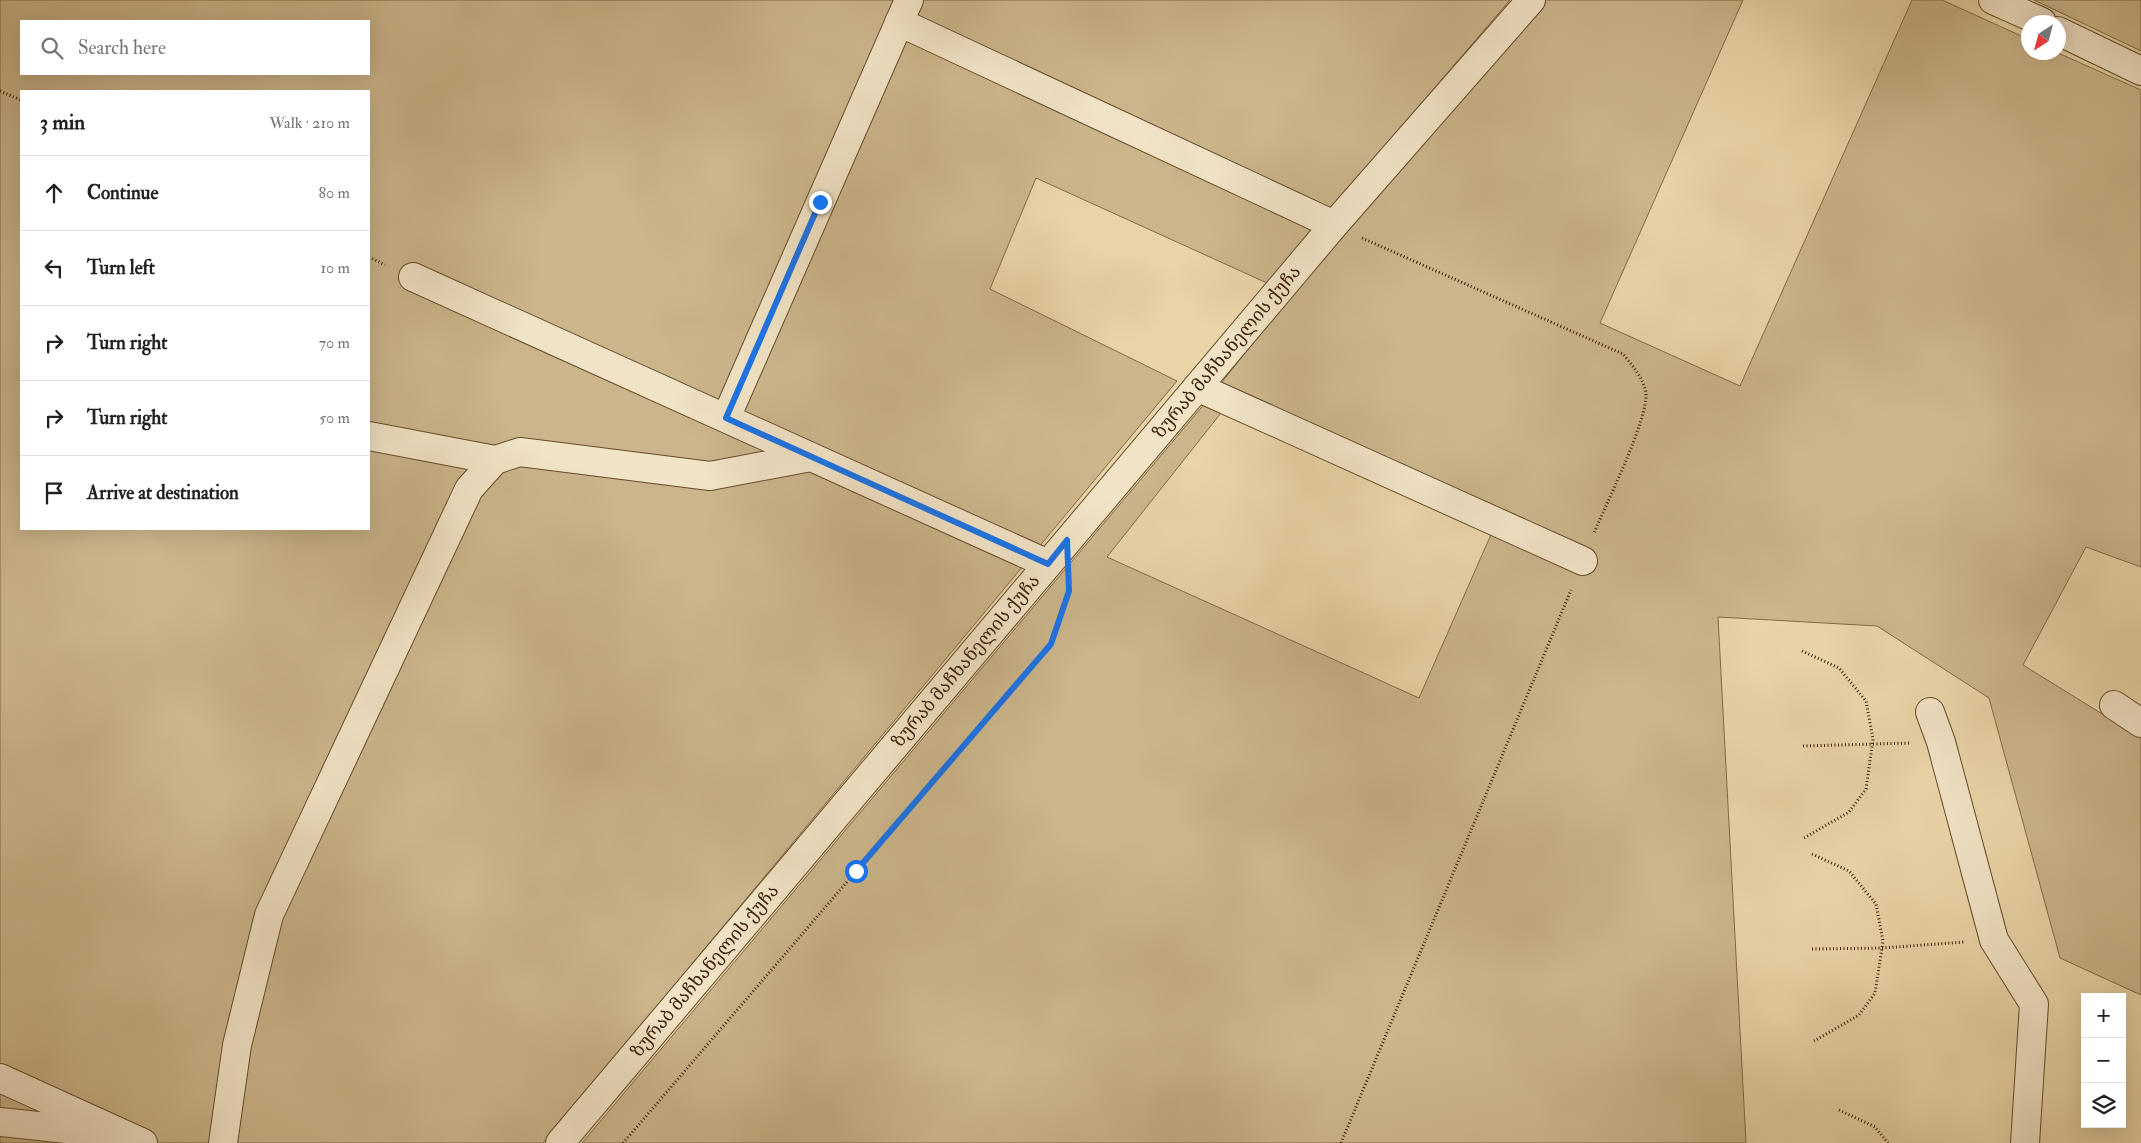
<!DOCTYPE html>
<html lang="en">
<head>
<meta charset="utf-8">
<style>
  body { margin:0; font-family:"IM FELL Double Pica","Noto Serif Georgian",serif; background:#f6f6f6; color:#202124 }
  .controls { position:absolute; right:15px; bottom:15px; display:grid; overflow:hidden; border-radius:0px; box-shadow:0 5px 20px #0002 }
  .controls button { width:45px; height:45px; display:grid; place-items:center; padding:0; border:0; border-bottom:1px solid #e0e0e0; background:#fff; color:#202124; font:25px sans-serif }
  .compass { position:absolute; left:2021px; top:15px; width:45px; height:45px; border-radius:50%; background:#fff; box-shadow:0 5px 20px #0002; rotate:216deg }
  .stop { position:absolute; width:15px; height:15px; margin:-11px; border:4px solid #1a73e8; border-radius:50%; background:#fff }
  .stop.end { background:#1a73e8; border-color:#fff; box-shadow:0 1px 5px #0008 }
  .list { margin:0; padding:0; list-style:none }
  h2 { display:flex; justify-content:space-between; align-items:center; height:65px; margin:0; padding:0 20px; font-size:21px }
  h2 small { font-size:16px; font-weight:400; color:#757577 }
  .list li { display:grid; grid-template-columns:32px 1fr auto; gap:15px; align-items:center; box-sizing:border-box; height:75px; padding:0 20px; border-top:1px solid #e0e0e0 }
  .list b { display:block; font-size:19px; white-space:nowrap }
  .list em { font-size:16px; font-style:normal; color:#757577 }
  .icon { flex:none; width:28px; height:28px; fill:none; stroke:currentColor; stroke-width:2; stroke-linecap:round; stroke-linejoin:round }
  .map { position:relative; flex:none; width:2141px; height:1143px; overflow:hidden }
  .search { position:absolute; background:#fff; box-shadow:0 5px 20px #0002; left:20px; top:20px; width:350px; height:55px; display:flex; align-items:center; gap:12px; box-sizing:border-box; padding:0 18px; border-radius:0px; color:#757577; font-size:19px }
  .panel { position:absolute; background:#fff; box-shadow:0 5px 20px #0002; left:20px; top:90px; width:350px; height:440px; border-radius:0px }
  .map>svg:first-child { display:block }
</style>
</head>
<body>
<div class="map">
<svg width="2141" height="1143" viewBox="0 0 2141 1143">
  <rect width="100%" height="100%" fill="#e9d4a7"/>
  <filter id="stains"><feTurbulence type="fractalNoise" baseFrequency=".004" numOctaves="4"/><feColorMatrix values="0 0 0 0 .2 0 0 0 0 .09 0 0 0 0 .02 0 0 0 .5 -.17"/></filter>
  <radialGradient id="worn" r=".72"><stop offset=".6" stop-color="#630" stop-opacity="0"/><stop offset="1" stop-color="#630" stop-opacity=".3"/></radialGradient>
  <path fill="#cbb58b" stroke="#836a46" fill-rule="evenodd" d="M 0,0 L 1510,0 L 1267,283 L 1036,178 L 990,289 L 1177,381 L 543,1143 L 0,1143 ZM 21,21 L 369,21 L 369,74 L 21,74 ZM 21,91 L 369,91 L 369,529 L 21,529 Z
    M 1543,0 L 1743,0 L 1600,323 L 1740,386 L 1912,0 L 1942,0 L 2028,39 L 2028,52 L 2058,53 L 2141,90 L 2141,567 L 2086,547 L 2023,665 L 2141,738 L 2141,995 L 2060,958 L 1989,698 L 1877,626 L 1718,617 L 1746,1143 L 582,1143 L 1206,402 L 1353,218 ZM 1221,413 L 1493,530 L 1419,698 L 1107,557 Z
    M 2034,0 L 2141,0 L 2141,51 Z"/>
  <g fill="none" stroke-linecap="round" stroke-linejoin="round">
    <g stroke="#664c2b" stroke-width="30">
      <path id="minor" d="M 1993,0 L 2042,22
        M 899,22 L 1334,225
        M 2058,31 L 2141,71
        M 413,277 L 1048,564
        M 1197,387 L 1583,561
        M 726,418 L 909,0
        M 369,436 L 495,460
        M 2114,705 L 2141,723
        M 1930,712 L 1941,742 L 1994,940 L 2034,1004 L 2025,1143
        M 0,1078 L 143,1143
        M 0,1122 L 104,1133
        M 223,1143 L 237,1045 L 269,915 L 469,489 L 495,460 L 520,452 L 710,476 L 811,457
        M 560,1143 L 1334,225 L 1531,0"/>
    </g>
    <path stroke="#3b1f02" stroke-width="3" stroke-dasharray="1 2.5" stroke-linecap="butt" d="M 0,91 L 21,100
      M 1362,238 L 1623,354 C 1632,365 1644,379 1646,393 C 1648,420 1606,504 1594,533
      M 369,257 L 385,265
      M 1802,651 L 1839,668 L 1866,701 L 1873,739 L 1866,789 L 1849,812 L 1804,838
      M 1803,746 L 1910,743
      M 1812,854 L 1849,871 L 1876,904 L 1883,941 L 1875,993 L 1859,1015 L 1814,1041
      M 1812,949 L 1882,948 L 1964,942
      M 1839,1110 L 1875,1127 L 1888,1143
      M 623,1143 L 1051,644 L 1069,588
      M 1341,1143 L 1571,590"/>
    <use href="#minor" stroke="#f1e3c6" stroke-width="28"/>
  </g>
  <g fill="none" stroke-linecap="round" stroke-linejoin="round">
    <path stroke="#1a73e8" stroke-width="6" d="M 820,202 L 726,418 L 1048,564 L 1067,540 L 1069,591 L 1051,644 L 856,871"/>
  </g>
  <g text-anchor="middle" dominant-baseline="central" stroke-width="4.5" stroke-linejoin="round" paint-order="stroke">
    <g font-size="18" fill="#3b1f02" stroke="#f1e3c6">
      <text transform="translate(1227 352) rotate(-50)">ზურაბ მაჩხანელის ქუჩა</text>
      <text transform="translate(966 661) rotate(-50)">ზურაბ მაჩხანელის ქუჩა</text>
      <text transform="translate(705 971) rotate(-50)">ზურაბ მაჩხანელის ქუჩა</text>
    </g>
  </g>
  <rect width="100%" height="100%" filter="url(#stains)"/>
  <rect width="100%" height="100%" fill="url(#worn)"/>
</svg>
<div class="controls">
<button>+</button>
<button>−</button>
<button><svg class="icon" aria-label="layers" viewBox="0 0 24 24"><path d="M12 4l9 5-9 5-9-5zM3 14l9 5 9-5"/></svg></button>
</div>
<svg class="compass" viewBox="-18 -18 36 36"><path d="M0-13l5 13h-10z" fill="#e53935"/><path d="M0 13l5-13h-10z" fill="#757577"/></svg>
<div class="stop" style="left:856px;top:871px"></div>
<div class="stop end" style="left:820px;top:202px"></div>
<div class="search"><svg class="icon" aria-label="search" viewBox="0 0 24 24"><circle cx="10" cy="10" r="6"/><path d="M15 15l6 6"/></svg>Search here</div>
<section class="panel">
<h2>3 min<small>Walk · 210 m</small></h2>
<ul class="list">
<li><svg class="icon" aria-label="ahead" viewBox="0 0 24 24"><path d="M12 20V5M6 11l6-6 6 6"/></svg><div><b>Continue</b></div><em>80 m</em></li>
<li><svg class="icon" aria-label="left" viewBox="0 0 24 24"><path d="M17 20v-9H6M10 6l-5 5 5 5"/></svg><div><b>Turn left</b></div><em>10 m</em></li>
<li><svg class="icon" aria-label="right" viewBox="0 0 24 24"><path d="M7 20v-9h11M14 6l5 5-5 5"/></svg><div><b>Turn right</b></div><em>70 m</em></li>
<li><svg class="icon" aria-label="right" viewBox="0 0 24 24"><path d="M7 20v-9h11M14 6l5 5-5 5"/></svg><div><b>Turn right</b></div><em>50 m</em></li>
<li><svg class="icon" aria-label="arrive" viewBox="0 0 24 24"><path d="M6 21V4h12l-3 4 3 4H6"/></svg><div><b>Arrive at destination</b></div></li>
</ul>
</section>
</div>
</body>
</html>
